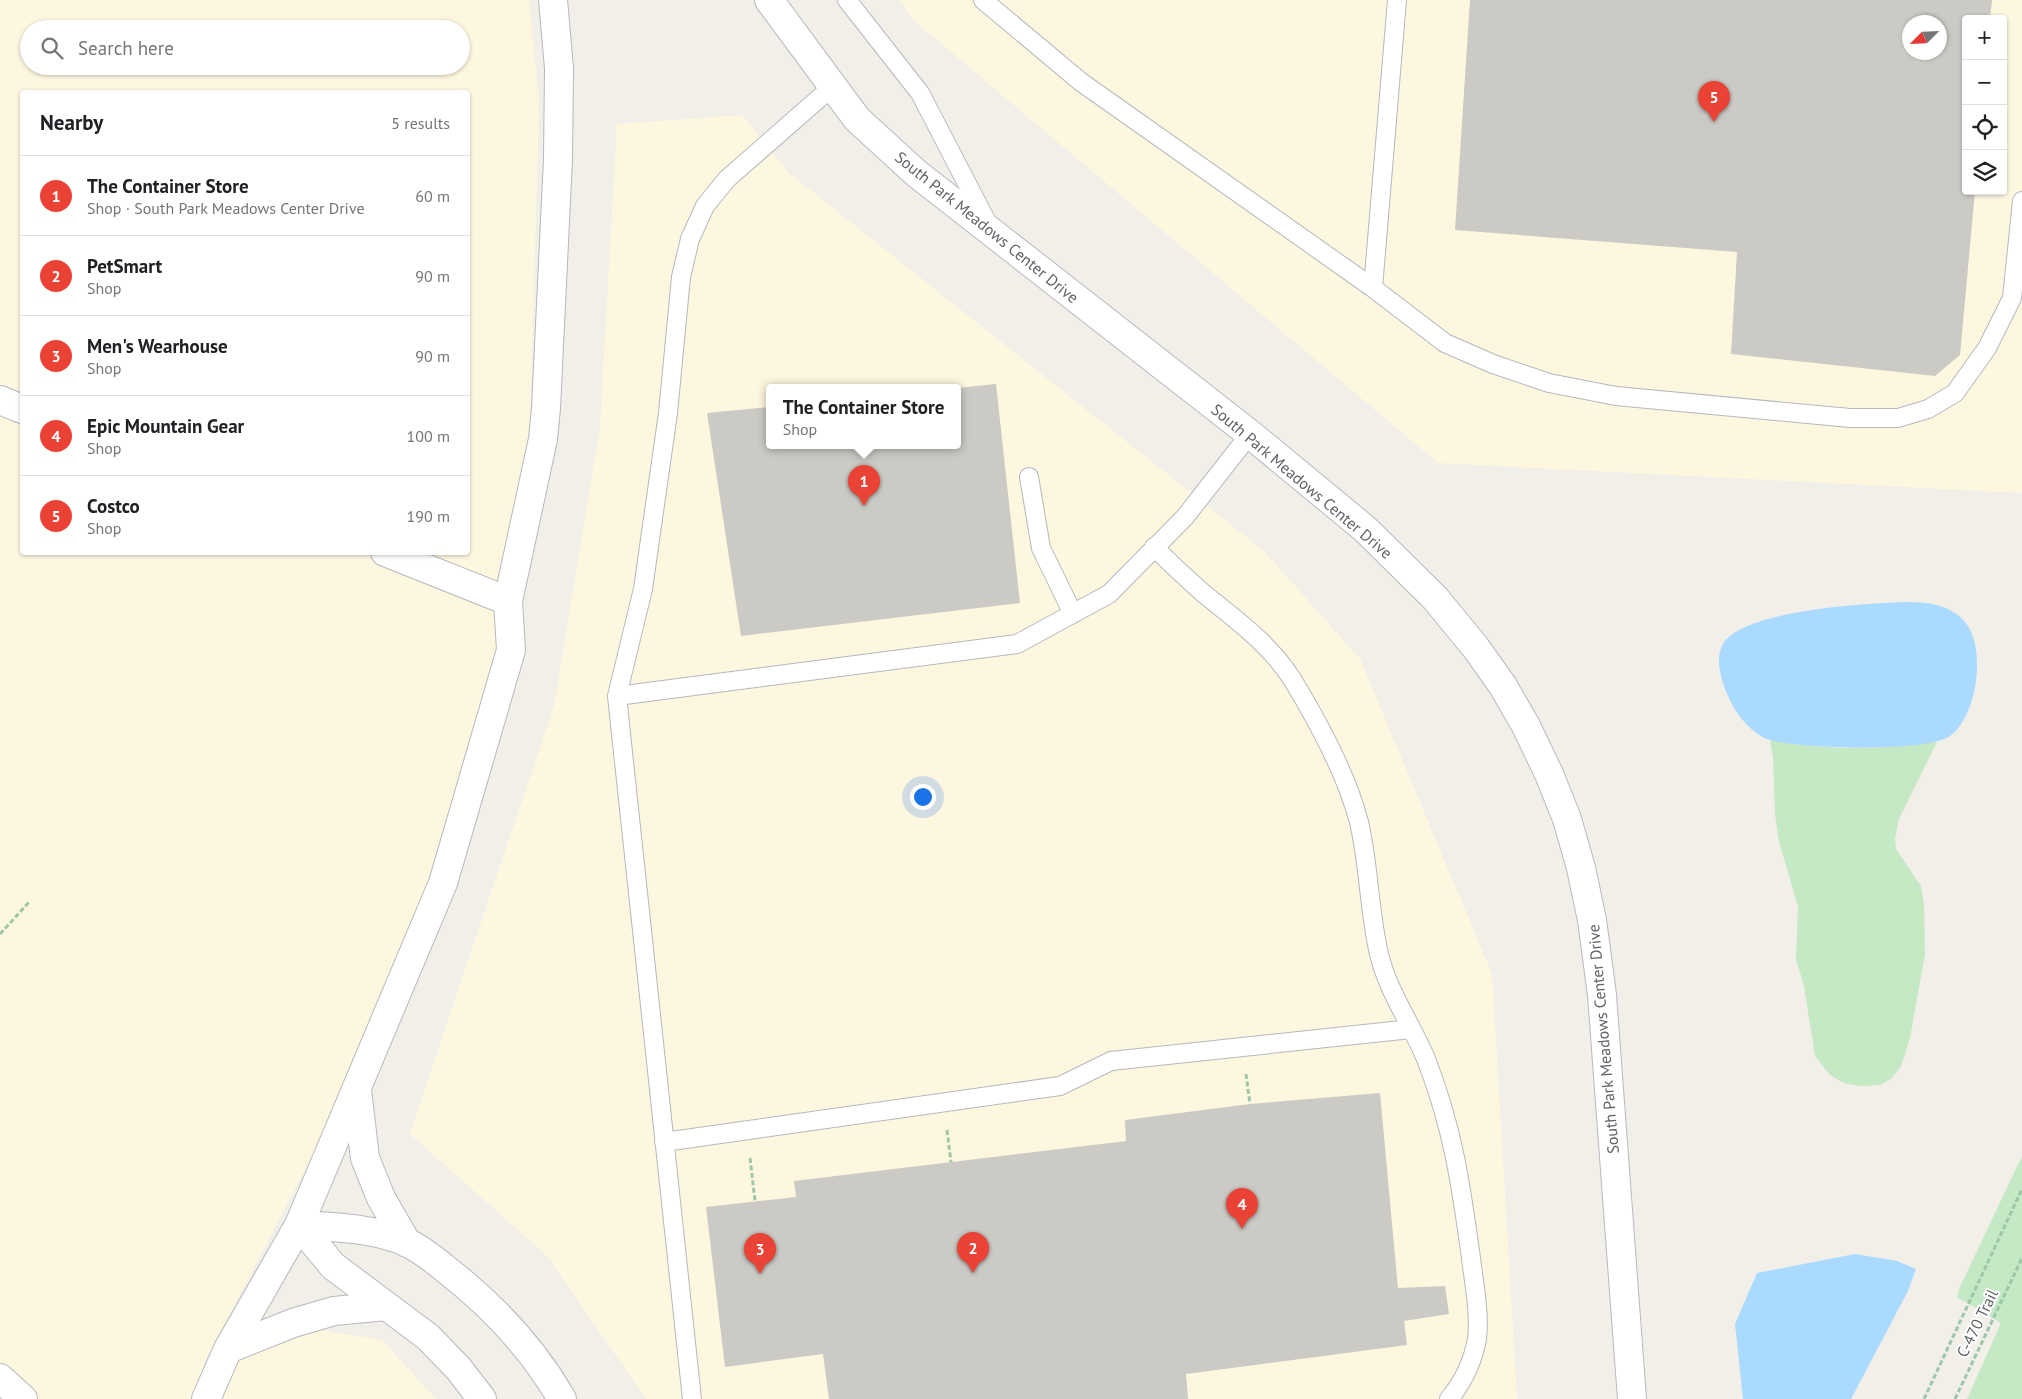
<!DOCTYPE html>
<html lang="en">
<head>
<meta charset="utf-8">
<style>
  body { margin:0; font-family:"PT Sans",sans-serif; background:#f6f6f6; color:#202124 }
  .controls { position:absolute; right:15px; top:15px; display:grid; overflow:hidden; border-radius:5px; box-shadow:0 1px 4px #0004 }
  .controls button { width:45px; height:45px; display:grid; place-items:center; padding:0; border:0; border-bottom:1px solid #e0e0e0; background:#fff; color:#202124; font:25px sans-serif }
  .compass { position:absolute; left:1902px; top:15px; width:45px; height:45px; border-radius:50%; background:#fff; box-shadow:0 1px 4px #0004; rotate:246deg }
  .you { position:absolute; left:922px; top:796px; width:18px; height:18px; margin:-12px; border:4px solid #fff; border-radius:50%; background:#1a73e8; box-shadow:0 0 0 8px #1a73e833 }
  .badge { display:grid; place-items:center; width:32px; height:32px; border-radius:50%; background:#ea4335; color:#fff; font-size:16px; font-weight:700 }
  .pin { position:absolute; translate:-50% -41px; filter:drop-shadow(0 1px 2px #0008) }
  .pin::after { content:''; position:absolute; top:26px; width:18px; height:15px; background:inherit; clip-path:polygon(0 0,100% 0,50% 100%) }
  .popup { position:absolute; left:766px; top:384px; width:195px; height:65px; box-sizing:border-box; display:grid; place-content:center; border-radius:5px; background:#fff; filter:drop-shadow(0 1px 4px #0005); font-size:16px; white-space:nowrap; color:#757577 }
  .popup b { font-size:19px; color:#202124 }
  .popup::after { content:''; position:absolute; left:50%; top:100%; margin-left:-10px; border:10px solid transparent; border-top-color:#fff }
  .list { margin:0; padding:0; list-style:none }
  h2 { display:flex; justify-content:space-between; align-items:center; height:65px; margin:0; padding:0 20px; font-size:21px }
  h2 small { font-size:16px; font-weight:400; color:#757577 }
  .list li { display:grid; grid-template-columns:32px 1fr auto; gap:15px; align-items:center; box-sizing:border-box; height:80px; padding:0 20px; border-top:1px solid #e0e0e0 }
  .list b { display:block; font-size:19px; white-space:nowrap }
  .list p { margin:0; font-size:16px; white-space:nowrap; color:#757577 }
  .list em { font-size:16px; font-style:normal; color:#757577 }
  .icon { flex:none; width:28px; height:28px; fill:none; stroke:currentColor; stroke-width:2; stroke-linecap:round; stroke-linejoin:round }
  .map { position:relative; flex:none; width:2022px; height:1399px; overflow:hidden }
  .search { position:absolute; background:#fff; box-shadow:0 1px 4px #0004; left:20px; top:20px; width:450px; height:55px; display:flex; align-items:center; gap:12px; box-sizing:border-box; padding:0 18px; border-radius:28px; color:#757577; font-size:19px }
  .panel { position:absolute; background:#fff; box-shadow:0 1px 4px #0004; left:20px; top:90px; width:450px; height:465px; border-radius:5px }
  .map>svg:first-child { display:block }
</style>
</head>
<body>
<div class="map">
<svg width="2022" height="1399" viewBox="0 0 2022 1399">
  <rect width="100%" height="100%" fill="#f1efe8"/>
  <path fill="#fef7e0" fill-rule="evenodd" d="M 0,0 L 529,0 L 539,104 L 529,457 L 494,698 L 439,867 L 349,1086 L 203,1365 L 321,1330 L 382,1340 L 436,1399 L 0,1399 ZM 29,29 L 461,29 L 461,66 L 29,66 ZM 22,92 L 468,92 L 468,552 L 22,552 Z
    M 899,0 L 2022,0 L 2022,493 L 1438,463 L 913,20 ZM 1966,19 L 2003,19 L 2003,191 L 1966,191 ZM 1910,22 L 1940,22 L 1940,52 L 1910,52 Z
    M 742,115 L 789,173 L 1264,551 L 1360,659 L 1492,974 L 1517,1399 L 646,1399 L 547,1256 L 410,1134 L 555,702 L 600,426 L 617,124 ZM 770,387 L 958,387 L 958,445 L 770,445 Z"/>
  <path fill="#c5e8c5" d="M 1770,739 C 1823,752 1883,749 1937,742 L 1899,819 L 1895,839 L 1896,849 L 1921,886 L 1924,904 L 1925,954 L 1910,1038 L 1901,1066 L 1892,1078 L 1880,1085 L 1860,1086 L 1844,1083 L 1830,1075 L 1815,1056 L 1804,986 L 1796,959 L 1798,906 L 1779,842 L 1775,814 L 1773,758 Z
    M 2022,1156 L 2022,1399 L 1967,1399 L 2001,1323 L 1957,1297 L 1960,1287 Z"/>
  <path fill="#aadaff" d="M 1907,602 C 1928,602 1951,605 1965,622 C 1987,648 1977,717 1950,736 C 1926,753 1796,749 1767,739 C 1756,735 1742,721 1736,711 C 1726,695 1712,662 1723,644 C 1743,610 1869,603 1907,602 Z
    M 1855,1254 L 1897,1261 L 1916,1269 L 1908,1291 L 1851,1399 L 1743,1399 L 1735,1324 L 1757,1273 Z"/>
  <path fill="#cccac5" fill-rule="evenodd" d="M 1470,0 L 1992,0 L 1990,19 L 1966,19 L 1966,191 L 1975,191 L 1960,355 L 1935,376 L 1731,354 L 1737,252 L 1455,230 ZM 1910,22 L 1940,22 L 1940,52 L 1910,52 Z
    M 996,384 L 1020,603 L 741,636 L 707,413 L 770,407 L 770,445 L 958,445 L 958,388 Z
    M 1380,1093 L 1398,1288 L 1445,1286 L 1449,1314 L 1404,1321 L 1407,1345 L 1186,1374 L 1188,1399 L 829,1399 L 823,1354 L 725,1367 L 706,1207 L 796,1197 L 794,1181 L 1126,1141 L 1125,1120 L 1250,1104 Z"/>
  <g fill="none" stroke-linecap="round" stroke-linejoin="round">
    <g stroke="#b5b8bc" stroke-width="20">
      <path id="service" d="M 847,0 L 920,93 L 988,224
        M 983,0 L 1081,82 L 1373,288
        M 1397,0 L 1373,288 L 1445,343 L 1493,364 L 1549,383 L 1616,396 L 1850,418 L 1898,418 L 1928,409 L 1955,393 L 1987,348 L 2012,298 L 2022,201
        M 1029,477 L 1041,548 L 1073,614
        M 1154,547 C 1170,563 1186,578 1203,593 C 1235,619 1270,644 1292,679 C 1317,720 1347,776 1359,822 C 1369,865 1369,911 1379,954 C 1388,992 1411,1023 1426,1059 C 1453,1128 1461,1185 1471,1258 C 1474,1284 1480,1313 1477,1339 C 1473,1361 1463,1382 1449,1399
        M 617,696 L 1017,644 L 1109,594 L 1185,517 L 1250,434
        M 664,1142 L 1060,1086 L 1111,1061 L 1411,1029
        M 692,1399 L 617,696 L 643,589 L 668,413 L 681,277 L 690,239 L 705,206 L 727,179 L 832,87"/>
    </g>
    <g stroke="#b5b8bc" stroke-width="30">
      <path id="minor" d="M 0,400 L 22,409
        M 385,552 L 508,601
        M 357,1090 L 365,1158 L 381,1198 L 407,1243
        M 299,1225 C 334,1227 375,1228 408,1243 C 422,1250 436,1261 448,1271 C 494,1307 533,1349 562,1399
        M 299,1225 L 333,1266 L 428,1337 L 458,1368 L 482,1399
        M 228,1349 L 293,1323 L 334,1311 L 386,1306
        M 0,1378 L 23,1399
        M 206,1399 L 228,1349 L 299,1225 L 443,883 L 511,650 L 508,601 L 543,439 L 546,408 L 558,159 L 559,68 L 553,0"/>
    </g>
    <g stroke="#b6babf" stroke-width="30">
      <path id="secondary" d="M 769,0 L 857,119 L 916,173 L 1250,434 L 1365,529 L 1435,598 L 1476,648 L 1503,686 L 1526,726 L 1549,774 L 1567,819 L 1581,868 L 1592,920 L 1602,995 L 1632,1399"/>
    </g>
    <path stroke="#9cc7a9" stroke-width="3" stroke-dasharray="5 2.5" stroke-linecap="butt" d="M 0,934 L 30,901
      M 1246,1074 L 1250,1104
      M 947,1130 L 951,1162
      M 750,1158 L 755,1201
      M 1924,1399 L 2022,1189
      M 1955,1399 L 2022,1258"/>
    <use href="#service" stroke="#fff" stroke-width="18"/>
    <use href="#minor" stroke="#fff" stroke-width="28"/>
    <use href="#secondary" stroke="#fff" stroke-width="28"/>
  </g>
  <g text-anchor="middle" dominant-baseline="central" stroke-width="4" stroke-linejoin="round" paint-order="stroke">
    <g font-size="16" fill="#5f6368" stroke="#fff">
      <text transform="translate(987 227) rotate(39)">South Park Meadows Center Drive</text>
      <text transform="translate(1302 481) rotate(40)">South Park Meadows Center Drive</text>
      <text transform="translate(1603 1039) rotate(-95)">South Park Meadows Center Drive</text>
      <text transform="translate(1977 1323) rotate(-64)">C-470 Trail</text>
    </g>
  </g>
</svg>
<div class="controls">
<button>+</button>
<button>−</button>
<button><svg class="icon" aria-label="locate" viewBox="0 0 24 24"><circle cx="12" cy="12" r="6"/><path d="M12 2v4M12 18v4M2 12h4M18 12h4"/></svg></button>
<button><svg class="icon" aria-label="layers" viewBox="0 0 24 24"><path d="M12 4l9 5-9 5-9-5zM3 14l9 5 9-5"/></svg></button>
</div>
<svg class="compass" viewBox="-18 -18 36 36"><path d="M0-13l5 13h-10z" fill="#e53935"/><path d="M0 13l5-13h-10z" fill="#757577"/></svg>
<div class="you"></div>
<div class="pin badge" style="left:864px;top:506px">1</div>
<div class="popup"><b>The Container Store</b>Shop</div>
<div class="pin badge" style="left:973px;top:1273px">2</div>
<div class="pin badge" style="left:760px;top:1274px">3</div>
<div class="pin badge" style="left:1242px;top:1229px">4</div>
<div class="pin badge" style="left:1714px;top:122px">5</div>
<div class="search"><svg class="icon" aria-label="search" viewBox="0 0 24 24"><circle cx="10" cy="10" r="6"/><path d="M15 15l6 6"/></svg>Search here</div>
<section class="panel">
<h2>Nearby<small>5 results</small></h2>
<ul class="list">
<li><span class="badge">1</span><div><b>The Container Store</b><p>Shop · South Park Meadows Center Drive</p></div><em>60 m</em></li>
<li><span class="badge">2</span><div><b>PetSmart</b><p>Shop</p></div><em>90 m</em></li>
<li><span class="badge">3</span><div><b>Men's Wearhouse</b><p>Shop</p></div><em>90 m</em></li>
<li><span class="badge">4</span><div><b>Epic Mountain Gear</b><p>Shop</p></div><em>100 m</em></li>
<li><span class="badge">5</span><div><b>Costco</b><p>Shop</p></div><em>190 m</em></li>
</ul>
</section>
</div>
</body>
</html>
